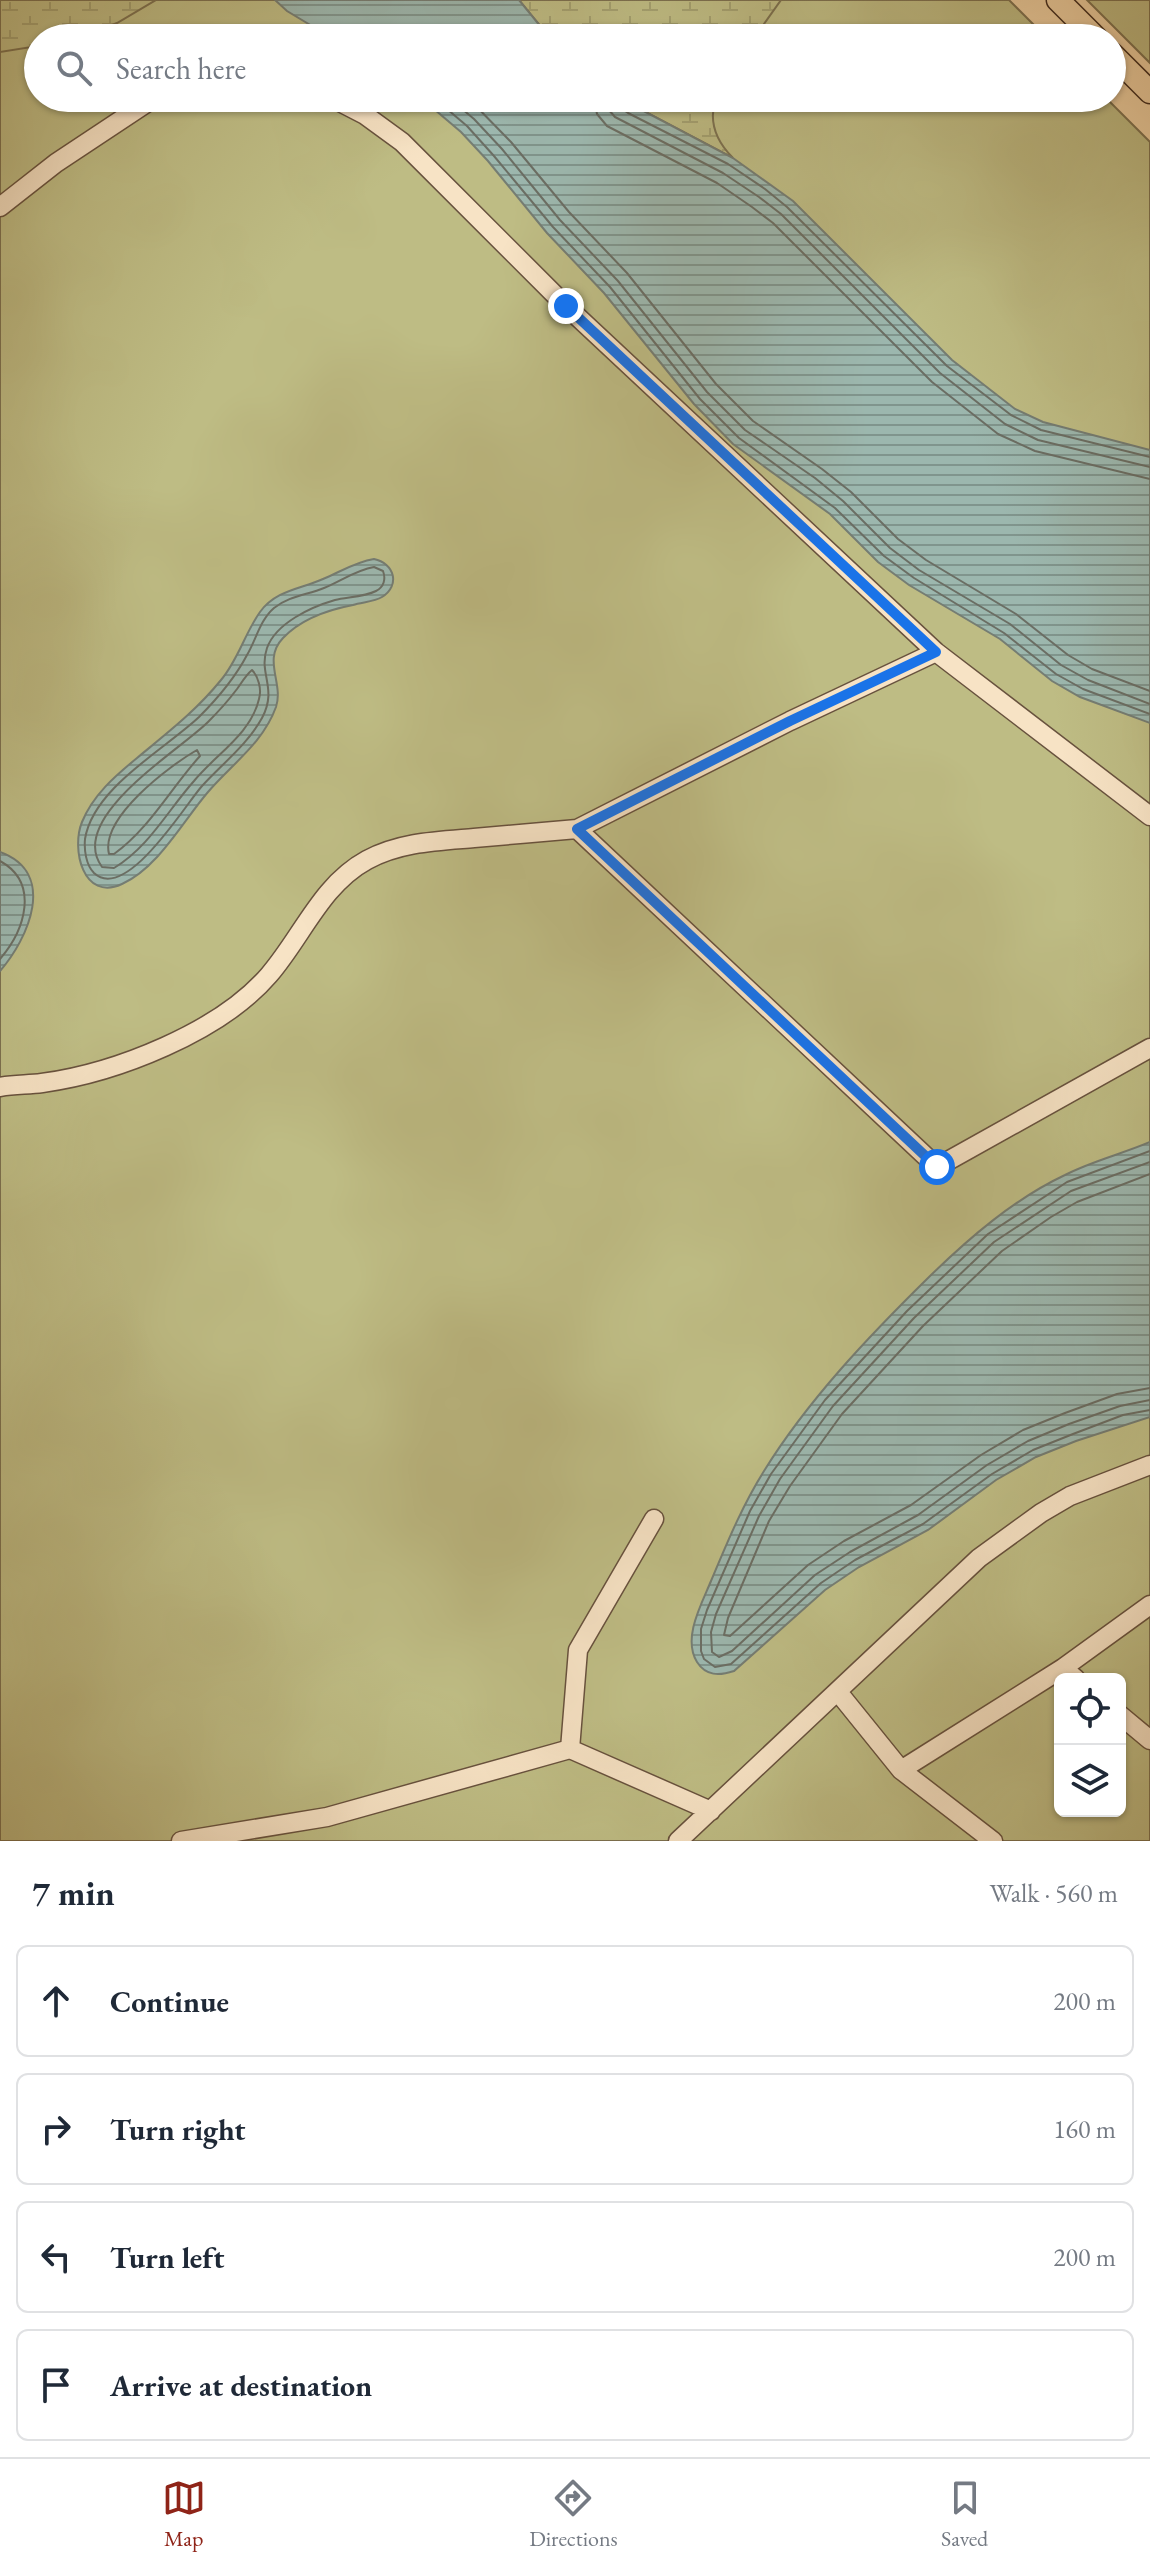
<!DOCTYPE html>
<html lang="en">
<head>
<meta charset="utf-8">
<style>
  body { margin:0; font-family:"EB Garamond",serif; background:#f2f2f3; color:#1f2937 }
  .controls { position:absolute; right:24px; bottom:24px; display:grid; overflow:hidden; border-radius:12px; box-shadow:0 2px 6px #0004 }
  .controls button { width:72px; height:72px; display:grid; place-items:center; padding:0; border:0; border-bottom:2px solid #e0e1e3; background:#fff; color:#1f2937; font:40px sans-serif }
  .stop { position:absolute; width:24px; height:24px; margin:-18px; border:6px solid #1a73e8; border-radius:50%; background:#fff }
  .stop.end { background:#1a73e8; border-color:#fff; box-shadow:0 2px 8px #0008 }
  .list { margin:0; padding:0; list-style:none }
  h2 { display:flex; justify-content:space-between; align-items:center; height:104px; margin:0; padding:0 32px; font-size:34px }
  h2 small { font-size:26px; font-weight:400; color:#747a83 }
  .list li { display:grid; grid-template-columns:52px 1fr auto; gap:24px; align-items:center; box-sizing:border-box; height:112px; margin:0 16px 16px; padding:0 16px; border:2px solid #e0e1e3; border-radius:12px }
  .list b { display:block; font-size:30px; white-space:nowrap }
  .list em { font-size:26px; font-style:normal; color:#747a83 }
  .icon { flex:none; width:44px; height:44px; fill:none; stroke:currentColor; stroke-width:2; stroke-linecap:round; stroke-linejoin:round }
  .map { position:relative; flex:none; width:1150px; height:1841px; overflow:hidden }
  .search { position:absolute; background:#fff; box-shadow:0 2px 6px #0004; left:24px; right:24px; top:24px; height:88px; display:flex; align-items:center; gap:20px; box-sizing:border-box; padding:0 28px; border-radius:44px; color:#747a83; font-size:30px }
  .sheet { height:616px; background:#fff }
  nav { display:flex; justify-content:space-around; align-items:center; box-sizing:border-box; height:112px; border-top:2px solid #e0e1e3; background:#fff; font-size:22px; color:#747a83 }
  nav a { display:grid; justify-items:center; gap:4px }
  nav .on { color:#8f2418 }
  .map>svg:first-child { display:block }
</style>
</head>
<body>
<div class="map">
<svg width="1150" height="1841" viewBox="0 0 1150 1841">
  <defs>
    <pattern id="wetland-marsh" width="20" height="14" patternUnits="userSpaceOnUse" patternTransform="scale(2)"><rect width="20" height="14" fill="#bebc84"/><path d="M1 5h8M5 5V1M11 12h8M15 12V8" fill="none" stroke="#a4a171"/></pattern>
    <pattern id="water-rules" width="6" height="5" patternUnits="userSpaceOnUse" patternTransform="scale(2)"><rect width="6" height="5" fill="#9cb7ae"/><path d="M0 2.5h6" fill="none" stroke="#80958d"/></pattern>
  </defs>
  <rect width="100%" height="100%" fill="#f2d4a6"/>
  <filter id="stains"><feTurbulence type="fractalNoise" baseFrequency=".0025" numOctaves="4"/><feColorMatrix values="0 0 0 0 .2 0 0 0 0 .09 0 0 0 0 .02 0 0 0 .5 -.17"/></filter>
  <radialGradient id="worn" r=".72"><stop offset=".6" stop-color="#630" stop-opacity="0"/><stop offset="1" stop-color="#630" stop-opacity=".3"/></radialGradient>
  <path fill="#bebc84" stroke="#7c7150" stroke-width="2" fill-rule="evenodd" d="M 0,0 L 1009,0 L 1047,38 L 38,38 L 38,98 L 1106,98 L 1150,142 L 1150,1841 L 0,1841 ZM 1060,1679 L 1120,1679 L 1120,1811 L 1060,1811 Z
    M 1087,0 L 1150,0 L 1150,63 Z"/>
  <path fill="url(#wetland-marsh)" stroke="#7c7150" stroke-width="2" d="M 0,0 L 156,0 L 117,23 L 85,36 L 38,38 L 38,46 L 0,52 Z
    M 519,0 L 781,0 L 754,38 L 550,38 Z
    M 619,98 L 716,98 C 708,121 716,141 733,158 Z"/>
  <path fill="url(#water-rules)" stroke="#757d73" stroke-width="2" d="M 275,0 L 519,0 L 550,38 L 332,38 L 287,11 Z
    M 421,98 L 619,98 L 733,158 L 793,201 L 952,360 L 1015,409 L 1043,422 L 1150,450 L 1150,723 L 1080,697 L 1052,681 L 1000,639 L 909,585 L 878,562 L 830,514 L 733,444 L 694,404 L 604,293 L 547,233 L 488,161 L 461,132 Z
    M 374,559 C 394,563 401,585 382,597 C 374,602 362,602 353,605 C 327,610 301,619 283,638 C 262,660 284,683 276,707 C 263,743 232,764 208,792 C 183,821 158,868 122,884 C 83,902 71,849 82,822 C 93,795 115,776 137,758 C 167,733 196,711 221,680 C 238,660 245,633 260,612 C 276,590 301,589 323,579 C 340,572 355,562 374,559 Z
    M 0,852 C 58,873 28,939 0,971 Z
    M 1150,1142 L 1150,1417 L 1076,1441 L 1036,1457 L 996,1480 L 928,1530 L 859,1567 L 825,1590 L 734,1671 C 719,1676 706,1676 697,1662 C 682,1638 702,1603 711,1581 C 727,1543 742,1506 764,1471 C 808,1400 869,1336 929,1277 C 969,1238 1014,1199 1065,1175 C 1092,1161 1122,1154 1150,1142 Z"/>
  <g fill="none" stroke-linecap="round" stroke-linejoin="round">
    <path stroke="#6b6e64" stroke-width="2" d="M 434,98 L 467,126 L 494,156 L 553,227 L 610,287 L 700,399 L 739,438 L 835,508 L 884,556 L 914,578 L 1004,633 L 1056,674 L 1083,689 L 1150,714
      M 449,98 L 474,119 L 502,149 L 560,220 L 618,281 L 707,392 L 745,430 L 815,478 L 843,501 L 890,548 L 919,570 L 1010,624 L 1061,665 L 1088,680 L 1150,704
      M 468,98 L 511,142 L 569,212 L 627,273 L 716,384 L 753,421 L 822,469 L 851,492 L 898,539 L 926,560 L 1016,614 L 1068,655 L 1092,669 L 1150,691
      M 594,98 L 597,114 L 607,126 L 717,183 L 752,207 L 773,223 L 932,382 L 998,434 L 1035,451 L 1150,479
      M 606,98 L 608,109 L 615,117 L 723,173 L 759,197 L 781,214 L 940,373 L 1005,424 L 1038,440 L 1150,467
      M 616,98 L 618,106 L 628,113 L 728,164 L 765,189 L 787,207 L 947,366 L 1011,415 L 1041,430 L 1150,457
      M 374,567 L 383,571 C 386,579 384,587 376,591 C 364,597 347,597 335,600 C 311,607 276,623 267,648 C 258,674 278,688 262,718 C 247,745 223,763 202,786 C 185,805 126,903 94,873 C 86,865 84,850 85,839 C 93,788 164,750 199,717 C 217,699 235,678 247,655 C 256,640 260,620 274,608 C 289,596 307,595 324,588 C 341,581 356,570 374,567 Z
      M 252,670 C 258,676 262,689 259,699 C 251,734 215,755 194,781 C 168,810 149,847 114,868 L 102,867 C 66,818 179,751 208,722 C 218,712 228,701 237,689 C 242,682 246,675 252,670 Z
      M 197,750 L 200,756 C 171,788 149,829 114,854 L 109,854 C 100,818 169,766 197,750 Z
      M 0,861 C 40,883 25,930 0,959
      M 1150,1151 L 1067,1182 L 988,1234 L 907,1311 L 825,1400 L 771,1474 L 750,1511 L 707,1610 L 701,1629 L 701,1651 L 704,1659 L 715,1667 L 731,1664 L 821,1583 L 855,1560 L 923,1524 L 992,1474 L 1033,1450 L 1073,1434 L 1123,1415 L 1150,1410
      M 1150,1162 L 1071,1191 L 994,1242 L 914,1318 L 833,1406 L 780,1479 L 759,1516 L 716,1614 L 711,1632 L 712,1652 L 719,1657 L 732,1651 L 815,1575 L 850,1552 L 918,1515 L 987,1465 L 1028,1441 L 1069,1424 L 1120,1406 L 1150,1400
      M 1150,1174 L 1077,1202 L 1051,1217 L 1002,1251 L 923,1326 L 842,1414 L 790,1486 L 769,1521 L 728,1618 L 724,1635 L 730,1636 L 808,1565 L 844,1541 L 911,1505 L 981,1455 L 1023,1430 L 1065,1413 L 1117,1394 L 1150,1388"/>
    <g stroke="#68523e" stroke-width="21">
      <path id="minor" d="M 332,98 L 365,115 L 402,142 L 566,306 L 936,652 L 1150,816
        M 0,207 L 56,163 L 154,98
        M 936,652 L 790,721 L 577,829 L 937,1167 L 1150,1048
        M 0,1087 C 14,1084 28,1085 42,1083 C 116,1073 220,1032 269,975 C 302,937 321,885 367,860 C 400,842 438,841 474,838 C 508,835 543,832 577,829
        M 1063,1668 L 1150,1605
        M 838,1692 L 901,1770 L 993,1841
        M 1120,1715 L 1150,1740
        M 570,1749 L 578,1650 L 654,1519
        M 901,1770 L 1063,1668 L 1076,1679
        M 181,1841 L 327,1817 L 570,1749 L 711,1811
        M 678,1841 L 979,1558 L 1041,1513 L 1070,1496 L 1150,1465"/>
    </g>
    <g stroke="#3a261b" stroke-width="25">
      <path id="major" d="M 1058,0 L 1096,38
        M 1112,54 L 1150,92"/>
    </g>
    <use href="#minor" stroke="#f7e3c5" stroke-width="18"/>
    <use href="#major" stroke="#f2d4a6" stroke-width="22"/>
  </g>
  <g fill="none" stroke-linecap="round" stroke-linejoin="round">
    <path stroke="#1a73e8" stroke-width="10" d="M 566,306 L 936,652 L 790,721 L 577,829 L 937,1167"/>
  </g>
  <rect width="100%" height="100%" filter="url(#stains)"/>
  <rect width="100%" height="100%" fill="url(#worn)"/>
</svg>
<div class="controls">
<button><svg class="icon" aria-label="locate" viewBox="0 0 24 24"><circle cx="12" cy="12" r="6"/><path d="M12 2v4M12 18v4M2 12h4M18 12h4"/></svg></button>
<button><svg class="icon" aria-label="layers" viewBox="0 0 24 24"><path d="M12 4l9 5-9 5-9-5zM3 14l9 5 9-5"/></svg></button>
</div>
<div class="stop" style="left:937px;top:1167px"></div>
<div class="stop end" style="left:566px;top:306px"></div>
<div class="search"><svg class="icon" aria-label="search" viewBox="0 0 24 24"><circle cx="10" cy="10" r="6"/><path d="M15 15l6 6"/></svg>Search here</div>
</div>
<section class="sheet">
<h2>7 min<small>Walk · 560 m</small></h2>
<ul class="list">
<li><svg class="icon" aria-label="ahead" viewBox="0 0 24 24"><path d="M12 20V5M6 11l6-6 6 6"/></svg><div><b>Continue</b></div><em>200 m</em></li>
<li><svg class="icon" aria-label="right" viewBox="0 0 24 24"><path d="M7 20v-9h11M14 6l5 5-5 5"/></svg><div><b>Turn right</b></div><em>160 m</em></li>
<li><svg class="icon" aria-label="left" viewBox="0 0 24 24"><path d="M17 20v-9H6M10 6l-5 5 5 5"/></svg><div><b>Turn left</b></div><em>200 m</em></li>
<li><svg class="icon" aria-label="arrive" viewBox="0 0 24 24"><path d="M6 21V4h12l-3 4 3 4H6"/></svg><div><b>Arrive at destination</b></div></li>
</ul>
</section>
<nav>
<a class="on"><svg class="icon" aria-label="map" viewBox="0 0 24 24"><path d="M3 6l6-2 6 2 6-2v14l-6 2-6-2-6 2zM9 4v14M15 6v14"/></svg>Map</a>
<a><svg class="icon" aria-label="directions" viewBox="0 0 24 24"><path d="M12 3l9 9-9 9-9-9zM9 14v-3h6M13 9l2 2-2 2"/></svg>Directions</a>
<a><svg class="icon" aria-label="saved" viewBox="0 0 24 24"><path d="M7 4h10v16l-5-4-5 4z"/></svg>Saved</a>
</nav>
</body>
</html>
